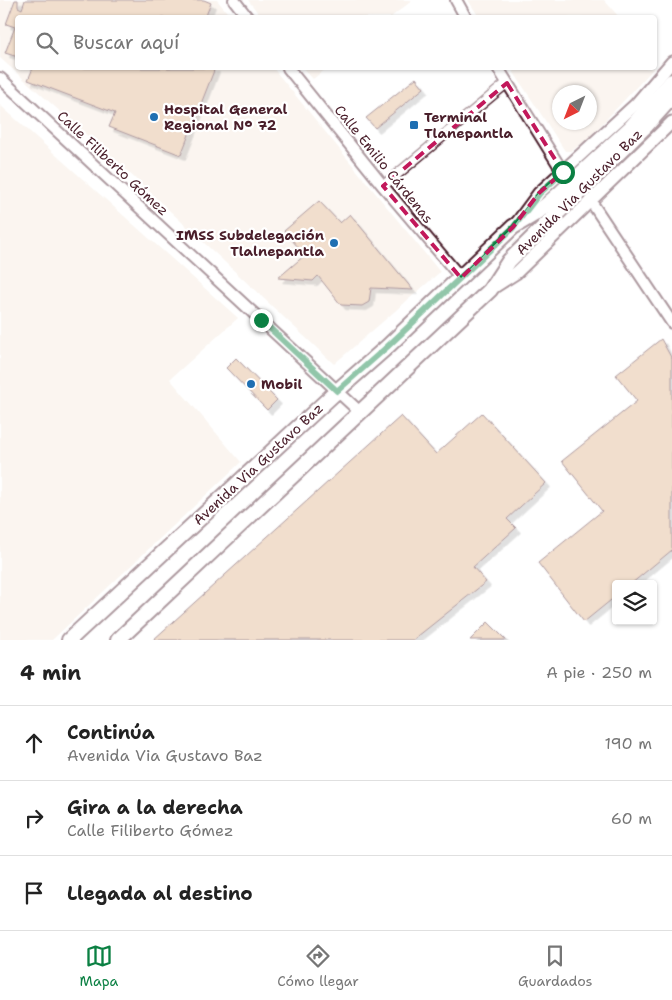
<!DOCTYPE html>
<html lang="es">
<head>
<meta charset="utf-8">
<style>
  body { margin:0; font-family:"Shantell Sans",sans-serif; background:#f6f6f6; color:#222 }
  .controls { position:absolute; right:15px; bottom:15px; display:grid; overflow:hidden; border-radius:5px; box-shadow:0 1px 4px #0004 }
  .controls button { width:45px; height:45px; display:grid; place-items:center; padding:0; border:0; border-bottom:1px solid #e0e0e0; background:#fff; color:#222; font:25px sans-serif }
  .compass { position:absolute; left:552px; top:85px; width:45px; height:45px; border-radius:50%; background:#fff; box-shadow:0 1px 4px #0004; rotate:222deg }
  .stop { position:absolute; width:15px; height:15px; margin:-11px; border:4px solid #0b8043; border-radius:50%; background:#fff }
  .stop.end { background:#0b8043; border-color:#fff; box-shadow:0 1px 5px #0008 }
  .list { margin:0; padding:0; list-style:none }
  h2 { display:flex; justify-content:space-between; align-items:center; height:65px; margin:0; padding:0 20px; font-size:21px }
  h2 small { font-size:16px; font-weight:400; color:#767676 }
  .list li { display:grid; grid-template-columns:32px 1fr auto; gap:15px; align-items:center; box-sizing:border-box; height:75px; padding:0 20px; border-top:1px solid #e0e0e0 }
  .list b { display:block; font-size:19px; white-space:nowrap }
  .list p { margin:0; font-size:16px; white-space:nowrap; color:#767676 }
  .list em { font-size:16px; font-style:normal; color:#767676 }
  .icon { flex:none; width:28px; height:28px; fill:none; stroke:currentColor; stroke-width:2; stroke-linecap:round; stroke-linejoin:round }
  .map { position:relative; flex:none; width:672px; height:640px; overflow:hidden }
  .search { position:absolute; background:#fff; box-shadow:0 1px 4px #0004; left:15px; right:15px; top:15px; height:55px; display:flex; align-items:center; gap:12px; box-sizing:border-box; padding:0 18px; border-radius:5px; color:#767676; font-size:19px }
  .sheet { height:290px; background:#fff }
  nav { display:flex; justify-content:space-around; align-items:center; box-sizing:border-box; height:70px; border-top:1px solid #e0e0e0; background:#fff; font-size:14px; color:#767676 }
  nav a { display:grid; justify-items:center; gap:2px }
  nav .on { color:#0b8043 }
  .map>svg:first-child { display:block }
</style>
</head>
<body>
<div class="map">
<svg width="672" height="640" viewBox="0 0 672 640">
  <defs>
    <filter id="shadow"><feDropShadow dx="4.5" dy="4.5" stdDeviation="0" flood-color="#0004"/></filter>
  </defs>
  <rect width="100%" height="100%" fill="#fff"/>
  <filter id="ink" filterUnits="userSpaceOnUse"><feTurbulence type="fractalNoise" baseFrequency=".02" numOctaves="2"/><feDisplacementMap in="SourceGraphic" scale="10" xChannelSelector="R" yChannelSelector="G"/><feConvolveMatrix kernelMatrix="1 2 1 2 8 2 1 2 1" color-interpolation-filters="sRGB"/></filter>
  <g filter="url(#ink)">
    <path fill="#f5e9de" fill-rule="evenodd" d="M 0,0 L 217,0 L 231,17 L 18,18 L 18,68 L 273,68 L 440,272 L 334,364 L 126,170 L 0,58 Z
      M 248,0 L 413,0 L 391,17 L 262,18 Z
      M 468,0 L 604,0 L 619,17 L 479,17 Z
      M 303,68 L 327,68 L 313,79 Z
      M 511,68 L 654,68 L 587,140 L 571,151 L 565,151 ZM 560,92 L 590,92 L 590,122 L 560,122 Z
      M 0,105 L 238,318 L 170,379 L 241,462 L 52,640 L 0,640 Z"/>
    <path fill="#dfb590" stroke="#4a1f2b" filter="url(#shadow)" d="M 15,0 L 18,0 L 18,7 L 22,9 L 25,0 L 204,0 L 211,3 L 205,18 L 18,18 L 18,57 L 5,53 L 15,27 L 6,24 Z
      M 33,68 L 215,68 L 181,155 L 109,127 L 115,113 L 28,80 Z
      M 416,78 L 424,88 L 375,128 L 366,118 Z
      M 319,201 L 340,223 L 350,214 L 413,290 L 371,288 L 369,302 L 362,306 L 341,305 L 318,276 L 313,281 L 278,278 L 305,255 L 284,231 Z
      M 661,339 L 672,359 L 672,550 L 631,584 L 616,584 L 616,596 L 584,622 L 538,563 L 602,511 L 562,461 L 637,401 L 616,375 Z
      M 236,358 L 277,400 L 267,410 L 226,368 Z
      M 482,413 L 546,483 L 507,519 L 516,528 L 473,567 L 486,582 L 413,640 L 153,640 L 401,416 L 436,454 Z
      M 488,622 L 506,640 L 470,640 Z"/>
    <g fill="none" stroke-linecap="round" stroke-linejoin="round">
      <g stroke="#4a1f2b" stroke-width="12">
        <path id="minor" d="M 383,186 L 507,83"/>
      </g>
      <g stroke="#4a1f2b" stroke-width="14">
        <path id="tertiary" d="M 234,0 L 248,18
          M 456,0 L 466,18
          M 288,68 L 383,186 L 461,278
          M 498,68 L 563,172
          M 0,78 L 361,413
          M 590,200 L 672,323"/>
      </g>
      <g stroke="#4a1f2b" stroke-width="15">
        <path id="secondary" d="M 516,224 L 539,193 L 636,104 L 672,62
          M 491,289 L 516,273 L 672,122"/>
      </g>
      <g stroke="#4a1f2b" stroke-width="18">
        <path id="primary" d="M 69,640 L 337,391 L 387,347 L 513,227 L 538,212 L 561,192 L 631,127 L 672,81
          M 118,640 L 490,290 L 509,261 L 646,126 L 672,97"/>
      </g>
      <use href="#minor" stroke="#fff" stroke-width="9"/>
      <use href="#tertiary" stroke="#fff" stroke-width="10"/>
      <use href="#secondary" stroke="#fff" stroke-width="11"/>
      <use href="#primary" stroke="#fff" stroke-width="14"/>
    </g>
  </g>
  <g fill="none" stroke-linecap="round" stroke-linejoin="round" filter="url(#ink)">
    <path stroke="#0b8043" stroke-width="6" d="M 261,320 L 337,391 L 387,347 L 513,228 L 540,193 L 563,172"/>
  </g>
  <path d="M0 0H672V640H0ZM 507,83 L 563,172 L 539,193 L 513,227 L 461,278 L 383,186 Z" fill="#fff" fill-opacity=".55" fill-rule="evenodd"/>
  <path fill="none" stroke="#c2185b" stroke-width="4" stroke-dasharray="10 6" stroke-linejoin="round" d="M 507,83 L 563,172 L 539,193 L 513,227 L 461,278 L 383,186 Z"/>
  <g fill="#1f6fb2" stroke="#fff" stroke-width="2">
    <circle cx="154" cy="117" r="5"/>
    <rect x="409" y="120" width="10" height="10" rx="2.5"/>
    <circle cx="334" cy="243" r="5"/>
    <circle cx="251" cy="384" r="5"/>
  </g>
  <g text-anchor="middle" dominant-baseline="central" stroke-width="4.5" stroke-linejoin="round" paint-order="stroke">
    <g font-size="14" font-weight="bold" fill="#4a1f2b" stroke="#fff" text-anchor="start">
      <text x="164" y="109">Hospital General<tspan x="164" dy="16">Regional N° 72</tspan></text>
      <text x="424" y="117">Terminal<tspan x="424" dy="16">Tlanepantla</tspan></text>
      <text x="324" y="235" text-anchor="end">IMSS Subdelegación<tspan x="324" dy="16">Tlalnepantla</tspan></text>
      <text x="261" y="384">Mobil</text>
    </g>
    <g font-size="14" fill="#4a1f2b" stroke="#fff">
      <text transform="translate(113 163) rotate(43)">Calle Filiberto Gómez</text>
      <text transform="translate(384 164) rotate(51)">Calle Emilio Cárdenas</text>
      <text transform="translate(579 192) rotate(-45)">Avenida Via Gustavo Baz</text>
      <text transform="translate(258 464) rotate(-43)">Avenida Via Gustavo Baz</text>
    </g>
  </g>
</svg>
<div class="controls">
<button><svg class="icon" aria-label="layers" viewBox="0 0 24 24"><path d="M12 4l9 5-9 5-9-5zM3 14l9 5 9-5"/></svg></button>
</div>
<svg class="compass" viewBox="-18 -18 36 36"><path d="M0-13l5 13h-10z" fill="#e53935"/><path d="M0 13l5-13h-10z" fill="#767676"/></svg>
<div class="stop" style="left:563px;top:172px"></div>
<div class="stop end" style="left:261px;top:320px"></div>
<div class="search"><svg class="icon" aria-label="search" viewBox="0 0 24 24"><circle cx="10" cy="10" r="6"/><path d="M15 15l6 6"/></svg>Buscar aquí</div>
</div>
<section class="sheet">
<h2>4 min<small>A pie · 250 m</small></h2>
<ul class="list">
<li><svg class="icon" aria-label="ahead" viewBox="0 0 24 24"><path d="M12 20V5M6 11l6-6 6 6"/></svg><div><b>Continúa</b><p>Avenida Via Gustavo Baz</p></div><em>190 m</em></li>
<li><svg class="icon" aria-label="right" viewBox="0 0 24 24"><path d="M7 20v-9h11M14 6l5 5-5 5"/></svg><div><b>Gira a la derecha</b><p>Calle Filiberto Gómez</p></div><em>60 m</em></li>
<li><svg class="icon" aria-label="arrive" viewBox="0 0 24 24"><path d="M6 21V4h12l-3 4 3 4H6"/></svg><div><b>Llegada al destino</b></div></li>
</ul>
</section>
<nav>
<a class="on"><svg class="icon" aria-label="map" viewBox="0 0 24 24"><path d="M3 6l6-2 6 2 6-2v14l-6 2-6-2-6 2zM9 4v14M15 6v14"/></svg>Mapa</a>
<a><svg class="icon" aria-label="directions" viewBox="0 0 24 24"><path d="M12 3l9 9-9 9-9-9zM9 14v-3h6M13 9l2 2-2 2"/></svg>Cómo llegar</a>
<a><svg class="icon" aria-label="saved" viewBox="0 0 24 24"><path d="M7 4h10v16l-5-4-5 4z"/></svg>Guardados</a>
</nav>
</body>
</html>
